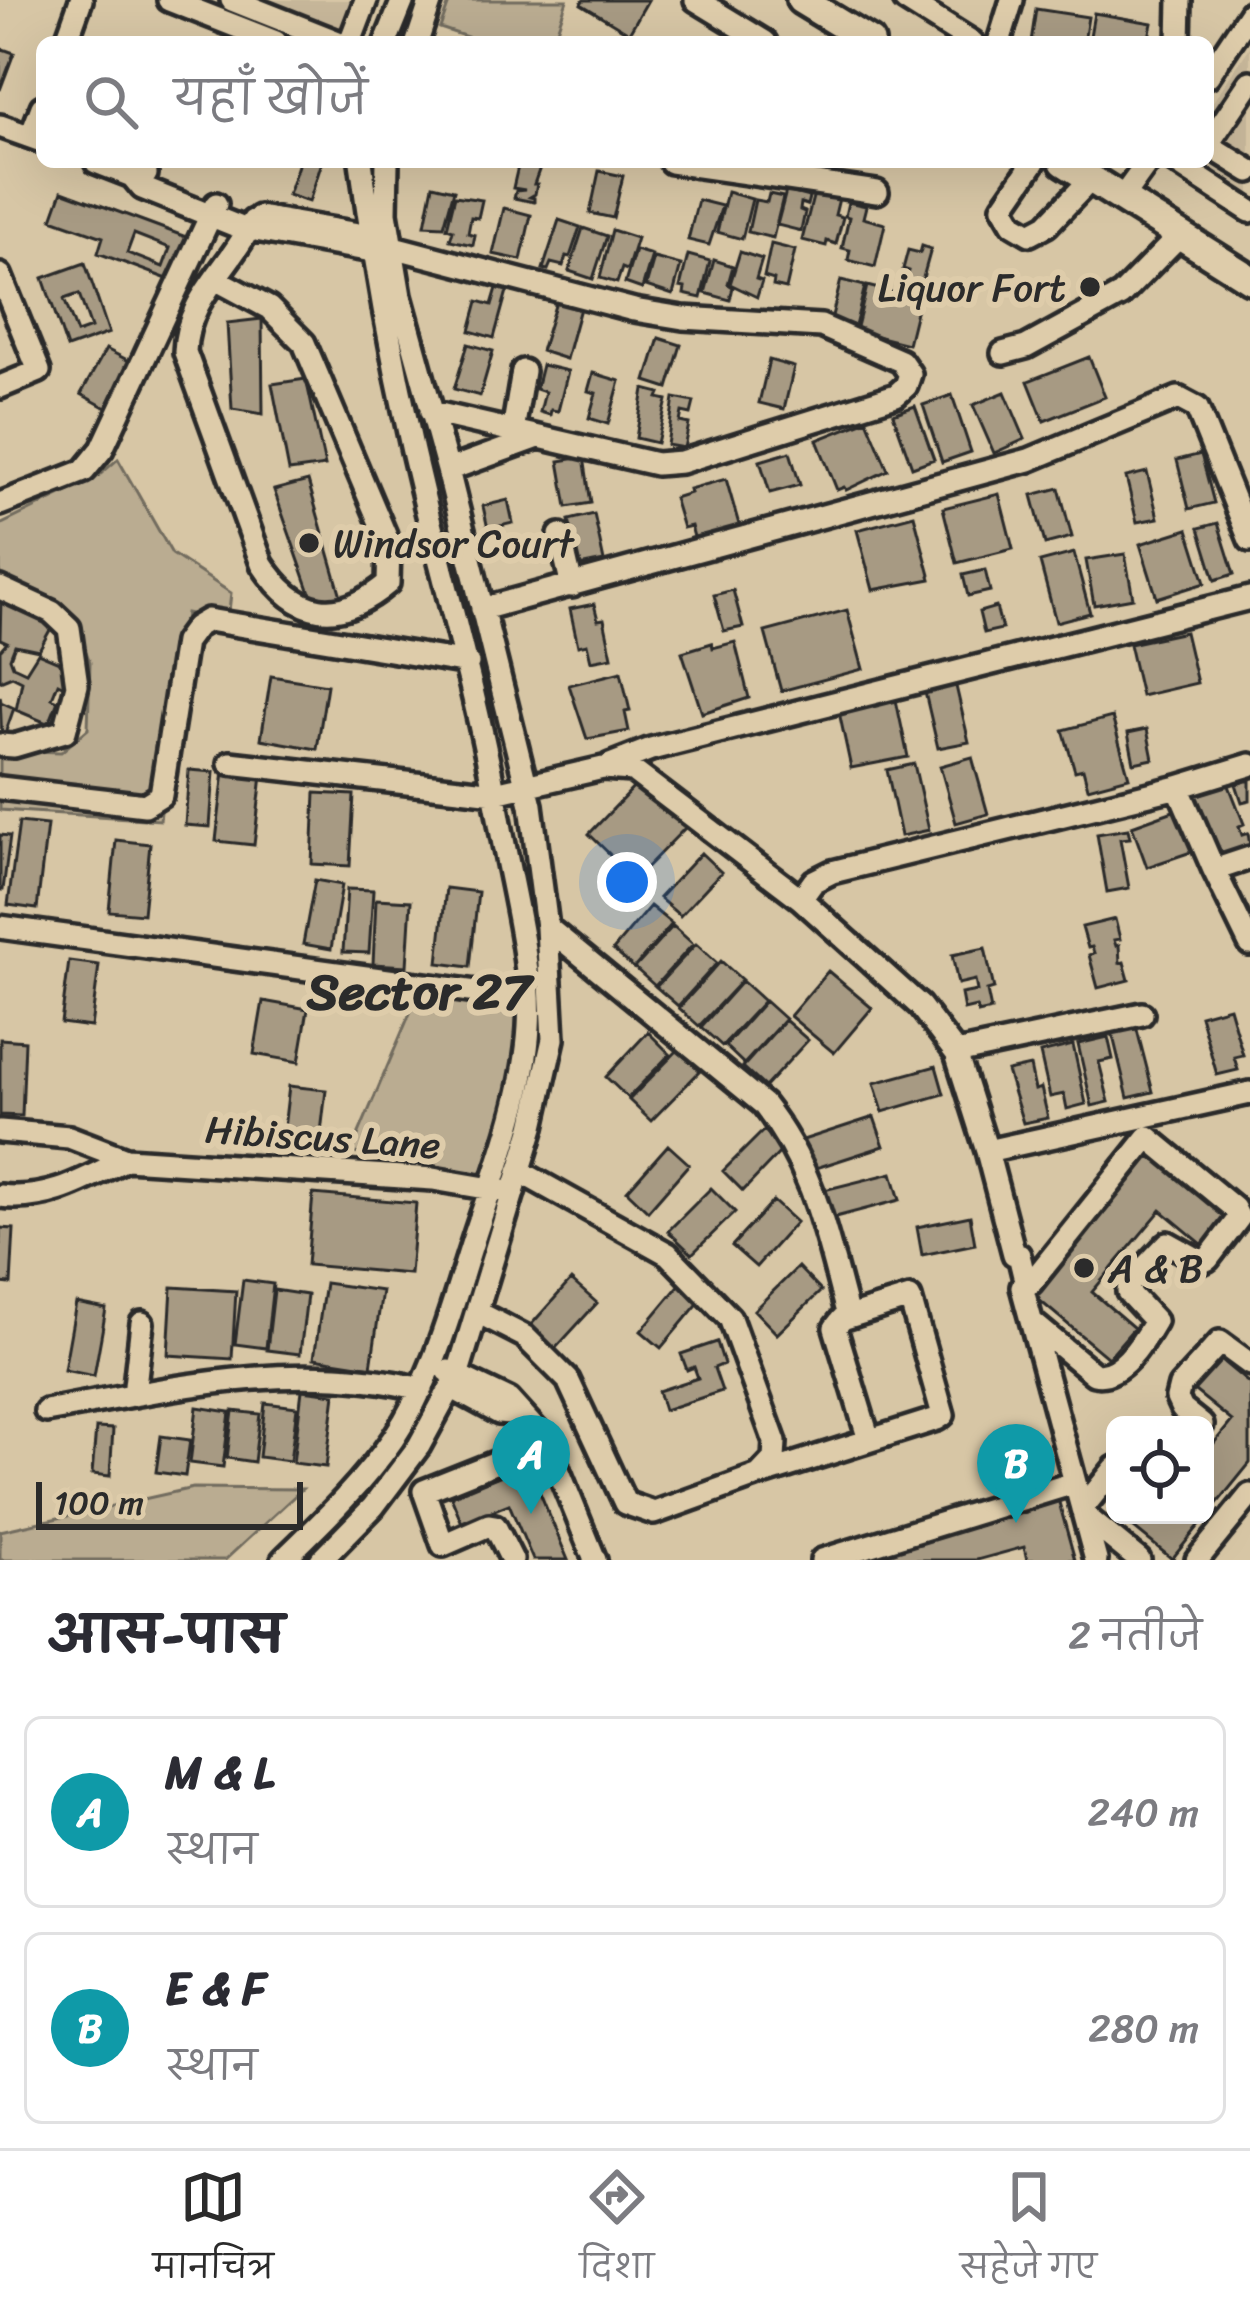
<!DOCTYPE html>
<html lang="hi">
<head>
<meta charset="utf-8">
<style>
  body { margin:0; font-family:Sriracha,"Playpen Sans Deva",sans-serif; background:#f7f7f7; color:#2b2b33 }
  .controls { position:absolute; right:36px; bottom:36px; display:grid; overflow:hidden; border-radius:18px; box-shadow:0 12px 48px #0002 }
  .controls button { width:108px; height:108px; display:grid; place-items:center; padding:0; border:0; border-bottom:3px solid #e1e1e2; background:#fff; color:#2b2b33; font:60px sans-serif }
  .scale { position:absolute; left:36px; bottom:30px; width:267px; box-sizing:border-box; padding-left:12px; border:6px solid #2b2b2b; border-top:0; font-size:33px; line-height:42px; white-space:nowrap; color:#2b2b2b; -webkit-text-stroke:9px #deccaa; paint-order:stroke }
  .you { position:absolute; left:627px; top:882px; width:42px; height:42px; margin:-30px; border:9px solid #fff; border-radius:50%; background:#1a73e8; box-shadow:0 0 0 18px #1a73e833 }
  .badge { display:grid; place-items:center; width:78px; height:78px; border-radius:50%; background:#2b2b2b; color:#fff; font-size:39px; font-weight:700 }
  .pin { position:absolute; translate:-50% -99px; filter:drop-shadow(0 3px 6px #0008) }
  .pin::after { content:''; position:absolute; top:63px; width:42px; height:36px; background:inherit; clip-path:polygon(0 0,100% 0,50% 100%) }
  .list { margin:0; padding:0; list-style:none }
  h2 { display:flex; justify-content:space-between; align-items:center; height:156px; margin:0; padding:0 48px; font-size:51px }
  h2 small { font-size:39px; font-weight:400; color:#7c7c81 }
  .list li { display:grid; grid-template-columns:78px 1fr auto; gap:36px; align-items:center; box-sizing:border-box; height:192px; margin:0 24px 24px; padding:0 24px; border:3px solid #e1e1e2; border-radius:18px }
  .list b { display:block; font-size:45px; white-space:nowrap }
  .list p { margin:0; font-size:39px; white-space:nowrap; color:#7c7c81 }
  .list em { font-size:39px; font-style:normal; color:#7c7c81 }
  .icon { flex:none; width:66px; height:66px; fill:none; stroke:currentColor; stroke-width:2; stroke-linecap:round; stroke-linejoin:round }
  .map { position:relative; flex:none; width:1250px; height:1560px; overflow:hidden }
  .search { position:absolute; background:#fff; box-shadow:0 12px 48px #0002; left:36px; right:36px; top:36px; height:132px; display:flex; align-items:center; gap:30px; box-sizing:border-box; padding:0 42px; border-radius:18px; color:#7c7c81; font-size:45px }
  .sheet { height:588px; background:#fff }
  nav { display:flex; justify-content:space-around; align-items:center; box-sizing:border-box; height:168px; border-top:3px solid #e1e1e2; background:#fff; font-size:33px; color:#7c7c81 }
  nav a { display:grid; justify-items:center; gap:6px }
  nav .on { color:#2b2b2b }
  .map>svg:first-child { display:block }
</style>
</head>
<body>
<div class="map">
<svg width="1250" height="1560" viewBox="0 0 1250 1560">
  <rect width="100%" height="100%" fill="#d7c6a5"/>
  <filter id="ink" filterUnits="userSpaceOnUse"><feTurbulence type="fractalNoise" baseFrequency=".00833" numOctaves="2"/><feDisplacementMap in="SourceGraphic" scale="24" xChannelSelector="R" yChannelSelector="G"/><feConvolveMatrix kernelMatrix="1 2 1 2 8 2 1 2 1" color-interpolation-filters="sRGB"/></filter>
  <g filter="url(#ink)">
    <path fill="#c6b699" d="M 225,0 L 362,0 L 344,42 Z
      M 1250,47 L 1250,193 L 1199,162 L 1208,162 L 1208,109 Z"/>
    <path fill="#baac91" stroke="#726c5e" stroke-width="3" d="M 450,0 L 567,0 L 553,42 L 482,42 L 440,28 Z
      M 118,459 L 172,554 L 231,593 L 228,621 L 186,613 L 160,820 L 0,810 L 0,750 L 61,752 L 88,729 L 90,662 L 70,611 L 0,585 L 0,525 L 96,478 Z
      M 419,992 L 527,999 L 491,1187 L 351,1152 Z
      M 193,1488 L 302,1489 L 225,1560 L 0,1560 L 0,1531 Z"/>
    <path fill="#a79a83" stroke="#2b2b2b" stroke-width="3" fill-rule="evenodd" d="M 583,0 L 648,0 L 629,33 L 581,4 Z
      M 1036,9 L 1088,17 L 1084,42 L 1031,42 Z
      M 1094,13 L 1152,23 L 1148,42 L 1089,42 Z
      M 0,48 L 14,53 L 0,90 Z
      M 299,162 L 322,162 L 309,202 L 288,195 Z
      M 519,162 L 542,162 L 534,184 L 537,184 L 535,194 L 530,197 L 534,198 L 534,202 L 514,198 L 516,191 L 525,190 L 513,188 Z
      M 599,171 L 623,176 L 613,218 L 590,213 Z
      M 433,185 L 454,190 L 444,226 L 425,225 Z
      M 824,186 L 841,190 L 835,215 L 843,217 L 836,244 L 827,241 L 826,246 L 802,240 L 813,197 L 822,195 Z
      M 62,191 L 186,237 L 170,280 L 98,253 L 103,237 L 52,219 ZM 134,234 L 170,248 L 163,267 L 127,253 Z
      M 786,191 L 809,197 L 807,205 L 801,203 L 800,210 L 805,212 L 801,231 L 777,225 Z
      M 727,192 L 752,199 L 742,239 L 717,232 Z
      M 769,194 L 783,197 L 773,238 L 748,232 L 755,200 L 767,202 Z
      M 455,196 L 482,200 L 478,218 L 471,217 L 468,233 L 475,235 L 473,245 L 450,240 L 453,230 L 447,228 Z
      M 698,200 L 722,206 L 709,245 L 688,240 Z
      M 848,202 L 866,206 L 863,218 L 885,224 L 875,267 L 848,260 L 850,250 L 842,248 L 849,217 L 845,216 Z
      M 504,208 L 531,215 L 521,260 L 493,254 Z
      M 559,220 L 580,227 L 570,257 L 566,256 L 563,266 L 551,263 L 548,270 L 543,269 Z
      M 583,228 L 607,236 L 593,279 L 569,271 Z
      M 612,230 L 637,238 L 627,270 L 622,268 L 617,283 L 600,278 Z
      M 771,244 L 795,250 L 786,289 L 773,286 L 774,280 L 764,277 Z
      M 922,246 L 931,249 L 921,285 L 906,281 L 909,271 L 903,269 L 908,250 L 920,253 Z
      M 635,250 L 652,255 L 642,289 L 625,283 Z
      M 740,252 L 762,259 L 756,279 L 762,281 L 757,297 L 730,284 Z
      M 688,255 L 710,261 L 701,298 L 684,294 L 685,288 L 680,287 Z
      M 654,258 L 681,265 L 673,295 L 646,286 Z
      M 714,260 L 733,266 L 728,284 L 733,287 L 730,300 L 705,293 Z
      M 85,263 L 109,333 L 67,348 L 43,278 ZM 79,294 L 91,328 L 77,333 L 64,299 Z
      M 841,280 L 865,286 L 855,326 L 831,320 Z
      M 867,286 L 919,299 L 908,344 L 856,331 Z
      M 497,288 L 507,291 L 494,338 L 470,331 L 478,301 L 492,305 Z
      M 556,302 L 580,308 L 566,359 L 541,351 Z
      M 262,319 L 263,414 L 232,409 L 227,323 Z
      M 659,338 L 681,345 L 668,388 L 646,381 Z
      M 468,344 L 493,351 L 480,396 L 454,389 Z
      M 106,349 L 131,362 L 106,408 L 81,394 Z
      M 1089,357 L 1105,397 L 1044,421 L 1028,381 Z
      M 769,360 L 794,367 L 784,409 L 759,403 Z
      M 542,365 L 568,371 L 558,411 L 551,410 L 550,415 L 540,412 L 545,392 L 536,389 Z
      M 593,373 L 620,381 L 608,424 L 589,418 L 596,393 L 588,391 Z
      M 306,379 L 325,466 L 289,471 L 272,384 Z
      M 644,389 L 660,393 L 658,398 L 667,400 L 657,443 L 636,438 Z
      M 1005,392 L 1025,439 L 994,453 L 973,405 Z
      M 952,395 L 971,452 L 942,462 L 923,405 Z
      M 674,398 L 694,402 L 691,414 L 682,412 L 680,422 L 689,424 L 684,448 L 667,445 Z
      M 915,406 L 934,459 L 912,467 L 893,414 Z
      M 867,420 L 888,470 L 846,490 L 844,487 L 837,490 L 817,440 Z
      M 790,452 L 800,485 L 770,493 L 760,461 Z
      M 1201,454 L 1214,503 L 1189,509 L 1177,460 Z
      M 584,457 L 591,503 L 567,507 L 559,461 Z
      M 1147,472 L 1158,518 L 1137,522 L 1126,477 Z
      M 726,479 L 740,528 L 694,537 L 691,526 L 683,528 L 674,498 L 690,493 L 689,489 Z
      M 308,481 L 341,596 L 313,601 L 274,490 Z
      M 1059,488 L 1072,537 L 1045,544 L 1032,495 Z
      M 999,494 L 1013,549 L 957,563 L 943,508 Z
      M 508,500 L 513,523 L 488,529 L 483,506 Z
      M 594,514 L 604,561 L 579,566 L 569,520 Z
      M 914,515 L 931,579 L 873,590 L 857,530 Z
      M 1218,523 L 1234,574 L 1215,580 L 1199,528 Z
      M 1188,529 L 1205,583 L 1157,598 L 1140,544 Z
      M 1074,553 L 1090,613 L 1056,622 L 1040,562 Z
      M 1125,554 L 1133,598 L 1094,605 L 1086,560 Z
      M 985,570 L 990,591 L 968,596 L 963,575 Z
      M 733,590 L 743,627 L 724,631 L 714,595 Z
      M 1,598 L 33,616 L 35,611 L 56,619 L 39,650 L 15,645 L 10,658 L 13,666 L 26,672 L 38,653 L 71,667 L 64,686 L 58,683 L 52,698 L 58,701 L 49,724 L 16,710 L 22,681 L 12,676 L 0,681 L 0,650 L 7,642 L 0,639 Z
      M 594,604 L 598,620 L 604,619 L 612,657 L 591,661 L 587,644 L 578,646 L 570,609 Z
      M 996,607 L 1002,629 L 984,633 L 979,612 Z
      M 847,610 L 863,669 L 781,691 L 765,632 Z
      M 1185,632 L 1197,683 L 1141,696 L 1129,644 Z
      M 735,642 L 749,698 L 702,713 L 682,652 L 712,643 L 713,648 Z
      M 621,672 L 630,711 L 625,712 L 629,731 L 587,739 L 569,685 Z
      M 271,676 L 327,685 L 317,749 L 261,739 Z
      M 955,682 L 969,742 L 938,748 L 924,688 Z
      M 0,696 L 1,702 L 14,708 L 2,742 Z
      M 896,700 L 908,757 L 851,768 L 839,712 Z
      M 1112,717 L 1129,777 L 1088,788 L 1083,769 L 1075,771 L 1063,730 Z
      M 1147,729 L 1153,759 L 1134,763 L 1128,733 Z
      M 972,757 L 988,814 L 956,823 L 940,766 Z
      M 914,764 L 929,830 L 901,836 L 887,770 Z
      M 189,770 L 214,772 L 210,827 L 185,825 Z
      M 224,771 L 262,775 L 254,845 L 216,841 Z
      M 1250,780 L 1250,800 L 1242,802 L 1236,784 Z
      M 640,781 L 686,827 L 635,879 L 589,834 Z
      M 1228,783 L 1244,824 L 1239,826 L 1242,835 L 1248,833 L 1250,846 L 1217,859 L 1192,797 Z
      M 315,793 L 354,795 L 350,866 L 312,864 Z
      M 1179,809 L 1194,851 L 1147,867 L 1132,826 Z
      M 19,822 L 47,825 L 37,909 L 8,905 Z
      M 1128,829 L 1130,838 L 1120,839 L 1129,888 L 1107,892 L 1097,834 Z
      M 0,835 L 10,836 L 3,890 L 0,890 Z
      M 116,840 L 150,844 L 143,914 L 109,911 Z
      M 701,853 L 721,872 L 680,916 L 659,898 Z
      M 315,880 L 342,885 L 331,949 L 303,944 Z
      M 446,888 L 478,892 L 470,967 L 438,963 Z
      M 347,889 L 373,890 L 369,953 L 343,952 Z
      M 376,899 L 411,901 L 407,966 L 373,964 Z
      M 650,906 L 672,924 L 634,968 L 613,950 Z
      M 1115,919 L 1120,939 L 1114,940 L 1116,946 L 1119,945 L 1120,963 L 1124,962 L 1129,980 L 1098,988 L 1089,955 L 1094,953 L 1092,947 L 1088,948 L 1082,927 Z
      M 673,926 L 693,944 L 655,986 L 635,968 Z
      M 696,944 L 717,963 L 678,1006 L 656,987 Z
      M 985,948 L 994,989 L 987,991 L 991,1010 L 978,1013 L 976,1007 L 964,1010 L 961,994 L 977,991 L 975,980 L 958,984 L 952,955 Z
      M 69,961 L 99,965 L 91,1027 L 61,1023 Z
      M 721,961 L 742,980 L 699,1026 L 679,1008 Z
      M 828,971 L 872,1008 L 834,1053 L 790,1016 Z
      M 742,981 L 764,1001 L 722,1046 L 701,1027 Z
      M 263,1001 L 308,1009 L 299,1062 L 254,1054 Z
      M 765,1001 L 785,1019 L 744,1064 L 725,1046 Z
      M 1229,1007 L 1243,1055 L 1234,1057 L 1238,1070 L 1217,1075 L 1200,1015 Z
      M 785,1020 L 808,1040 L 765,1087 L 743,1067 Z
      M 1136,1026 L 1153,1092 L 1128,1098 L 1112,1032 Z
      M 648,1032 L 670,1054 L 628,1098 L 606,1077 Z
      M 1108,1037 L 1113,1059 L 1099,1062 L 1109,1102 L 1092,1106 L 1078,1044 Z
      M 0,1039 L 25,1041 L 22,1116 L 0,1115 Z
      M 1073,1045 L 1086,1104 L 1067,1109 L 1064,1094 L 1050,1097 L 1040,1053 Z
      M 678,1050 L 700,1071 L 651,1121 L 629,1100 Z
      M 936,1066 L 944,1094 L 883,1112 L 874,1083 Z
      M 1030,1066 L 1035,1090 L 1041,1088 L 1048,1118 L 1023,1123 L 1007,1071 Z
      M 289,1086 L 326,1090 L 318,1158 L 281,1154 Z
      M 874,1117 L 884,1146 L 813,1169 L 803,1140 Z
      M 764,1130 L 783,1149 L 743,1191 L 723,1171 Z
      M 668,1145 L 689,1164 L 648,1211 L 627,1191 Z
      M 1151,1154 L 1226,1217 L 1203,1245 L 1161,1210 L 1092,1292 L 1134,1328 L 1108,1358 L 1033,1295 Z
      M 892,1173 L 900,1200 L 828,1219 L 820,1191 Z
      M 711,1188 L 735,1212 L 692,1254 L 668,1231 Z
      M 313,1194 L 416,1203 L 410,1274 L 307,1265 Z
      M 773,1201 L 796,1222 L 756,1267 L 732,1246 Z
      M 970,1216 L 975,1244 L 922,1255 L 917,1227 Z
      M 0,1228 L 14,1229 L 11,1284 L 0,1283 Z
      M 798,1267 L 821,1291 L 777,1334 L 754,1310 Z
      M 243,1280 L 273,1284 L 266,1348 L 235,1344 Z
      M 571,1280 L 597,1303 L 555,1349 L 530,1326 Z
      M 325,1283 L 382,1291 L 371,1367 L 314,1358 Z
      M 681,1283 L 701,1300 L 661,1348 L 641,1331 Z
      M 172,1287 L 236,1291 L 232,1359 L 168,1355 Z
      M 274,1290 L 307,1295 L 300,1354 L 267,1350 Z
      M 76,1303 L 106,1309 L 94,1376 L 64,1370 Z
      M 717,1342 L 724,1364 L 714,1368 L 722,1391 L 664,1410 L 658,1391 L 698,1378 L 694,1367 L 687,1370 L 681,1354 Z
      M 1216,1356 L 1250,1384 L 1250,1463 L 1172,1559 L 1118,1515 L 1205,1515 L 1205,1454 L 1232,1421 L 1190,1387 Z
      M 302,1390 L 335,1394 L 326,1467 L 293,1463 Z
      M 265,1403 L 297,1407 L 290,1461 L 259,1457 Z
      M 197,1407 L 230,1412 L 223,1467 L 190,1463 Z
      M 233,1411 L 260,1414 L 254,1462 L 227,1458 Z
      M 96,1428 L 113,1429 L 110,1476 L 92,1474 Z
      M 161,1436 L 190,1440 L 185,1476 L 156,1472 Z
      M 528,1464 L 568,1560 L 533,1560 L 509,1504 L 462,1523 L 451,1496 Z
      M 1058,1499 L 1075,1560 L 1027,1560 L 1024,1547 L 977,1560 L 880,1560 L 877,1548 Z"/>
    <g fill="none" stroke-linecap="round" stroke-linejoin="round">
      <g stroke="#2b2b2b" stroke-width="30">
        <path id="minor" d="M 169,0 L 276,42
          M 232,0 L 338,42
          M 696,0 L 765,42
          M 905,0 L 972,42
          M 66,42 L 81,0
          M 350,42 L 366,0
          M 386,42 L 403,0
          M 417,42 L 431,0
          M 999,42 L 1012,0
          M 1179,42 L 1180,0
          M 1208,76 L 1250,13
          M 0,126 L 42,141
          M 31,136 L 42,107
          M 1208,144 L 1250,82
          M 1208,145 L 1250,171
          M 96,162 L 132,176 L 146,174
          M 671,162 L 877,192
          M 1034,162 L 1003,207 L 1013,224 L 1030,234 L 1047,225 L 1091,179
          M 1175,162 L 1250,211
          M 132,176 L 142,188 L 239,227 L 372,251 L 391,252 L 397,248 L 634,310 L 683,318 L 821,326 L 901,361 L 910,374 L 906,386 L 896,395 L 681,462 L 656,464 L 431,412
          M 1122,198 L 1148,162
          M 259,217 L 382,238
          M 0,275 L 39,371 L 0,387
          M 215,279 L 269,308 L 304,343 L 389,544 L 388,583 C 338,625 297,618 262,564 L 185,352 C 186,299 231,267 253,221
          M 1003,353 L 1026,347 L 1121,295 L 1180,235
          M 513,431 L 523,371
          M 448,470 L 536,438
          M 0,504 L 84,471 L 102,449 L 216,204
          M 560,535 L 572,586
          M 0,588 L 52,612 L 69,628 L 77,685 L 65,731 L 14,746 L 0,745
          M 482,609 L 1029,460 L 1178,398 L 1197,408 L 1250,540
          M 230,763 L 495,793 L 603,768 L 632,770 L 801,899 L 920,1006 L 956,1053 L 987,1151 L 1014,1254 L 1019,1255 L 1025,1280 L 1022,1287 L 1096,1560
          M 610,765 L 651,749 L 1250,598
          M 1178,787 L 1214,870 L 1250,858
          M 0,788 L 145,805 L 161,795 L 185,642 L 196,627 L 208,620 L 468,663
          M 1214,870 L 1250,944
          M 801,899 L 814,881 L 832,872 L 1178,787 L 1250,765
          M 0,927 L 527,999
          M 547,927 L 763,1104 C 816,1171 826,1236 848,1316
          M 956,1053 L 1142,1014
          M 0,1131 L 69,1137 L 126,1159 L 433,1179 L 503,1191
          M 987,1151 L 1250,1093
          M 0,1196 C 48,1202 84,1180 126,1159
          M 1022,1287 L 1031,1283 L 1148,1137 L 1234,1208 L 1239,1218 L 1208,1259 L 1202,1262 L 1168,1243 L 1129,1284 L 1128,1292 L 1155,1321 C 1143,1342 1120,1380 1094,1374 L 1033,1323
          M 477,1312 L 524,1336 L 568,1380 L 625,1503 L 654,1513 L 759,1475 L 774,1459 L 775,1442 L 730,1318 L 668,1254 L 519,1171
          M 448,1371 L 509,1400 L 547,1442 L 595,1560
          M 460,1392 L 499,1413 L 520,1415
          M 134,1395 L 142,1323
          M 46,1411 C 172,1388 294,1359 422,1389
          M 1202,1425 L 1182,1409 L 1177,1398 L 1180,1386 L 1220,1342 L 1250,1364
          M 760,1475 L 937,1419 L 943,1415 L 910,1298 L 842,1319 L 835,1328 L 869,1440
          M 1082,1509 L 1115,1468
          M 1084,1515 L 1139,1560
          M 283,1560 C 322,1522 362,1484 393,1439 C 434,1378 452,1306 474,1238 C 496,1171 525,1097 529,1027 C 533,968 512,888 501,829 C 483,724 455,622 429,519 C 400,402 377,282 361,162
          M 321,1560 L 373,1507 L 419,1446 L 457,1376 L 533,1127 L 553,1039 L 547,927 L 531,805 L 448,470 L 400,296 L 386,213 L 387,162
          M 512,1560 L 495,1526 L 489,1525 L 443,1545 L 424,1491 L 547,1442
          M 822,1560 L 1074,1483
          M 1197,1560 L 1250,1495"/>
      </g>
      <g stroke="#2b2b2b" stroke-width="36">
        <path id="major" d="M 801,0 L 870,42
          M 1064,162 L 1250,279"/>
      </g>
      <use href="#minor" stroke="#deccaa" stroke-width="21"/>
      <use href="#major" stroke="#deccaa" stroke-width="27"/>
    </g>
  </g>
  <g fill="#2b2b2b" stroke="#deccaa" stroke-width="4.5">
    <circle cx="1090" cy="287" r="12"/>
    <circle cx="309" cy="543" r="12"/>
    <circle cx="1084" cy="1268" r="12"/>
  </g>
  <g text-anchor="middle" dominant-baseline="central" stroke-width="12" stroke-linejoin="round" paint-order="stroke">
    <g font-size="39" fill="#2b2b2b" stroke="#deccaa" text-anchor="start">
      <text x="1066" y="287" text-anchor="end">Liquor Fort</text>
      <text x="333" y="543">Windsor Court</text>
      <text x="1108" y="1268">A &amp; B</text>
    </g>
    <g font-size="39" fill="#2b2b2b" stroke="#deccaa">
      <text transform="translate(323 1137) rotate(4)">Hibiscus Lane</text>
    </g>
    <g font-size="51" font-weight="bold" fill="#2b2b2b" stroke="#deccaa">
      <text x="419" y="992">Sector 27</text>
    </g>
  </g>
</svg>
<div class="controls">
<button><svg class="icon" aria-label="locate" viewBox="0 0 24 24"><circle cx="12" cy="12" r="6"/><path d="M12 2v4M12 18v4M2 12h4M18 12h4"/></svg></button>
</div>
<div class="scale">100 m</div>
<div class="you"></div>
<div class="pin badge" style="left:531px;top:1514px;background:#0f9aa8">A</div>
<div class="pin badge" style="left:1016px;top:1523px;background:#0f9aa8">B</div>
<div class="search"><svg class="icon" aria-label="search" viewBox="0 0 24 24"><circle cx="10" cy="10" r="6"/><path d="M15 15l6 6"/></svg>यहाँ खोजें</div>
</div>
<section class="sheet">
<h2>आस-पास<small>2 नतीजे</small></h2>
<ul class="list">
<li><span class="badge" style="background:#0f9aa8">A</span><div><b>M &amp; L</b><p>स्थान</p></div><em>240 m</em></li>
<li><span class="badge" style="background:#0f9aa8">B</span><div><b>E &amp; F</b><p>स्थान</p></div><em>280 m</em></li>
</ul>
</section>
<nav>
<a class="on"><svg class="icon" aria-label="map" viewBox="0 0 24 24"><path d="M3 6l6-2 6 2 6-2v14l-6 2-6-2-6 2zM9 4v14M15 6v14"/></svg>मानचित्र</a>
<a><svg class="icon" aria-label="directions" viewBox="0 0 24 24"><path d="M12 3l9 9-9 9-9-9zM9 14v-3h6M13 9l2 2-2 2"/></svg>दिशा</a>
<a><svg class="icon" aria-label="saved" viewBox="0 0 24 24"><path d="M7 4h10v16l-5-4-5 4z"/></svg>सहेजे गए</a>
</nav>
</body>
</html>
